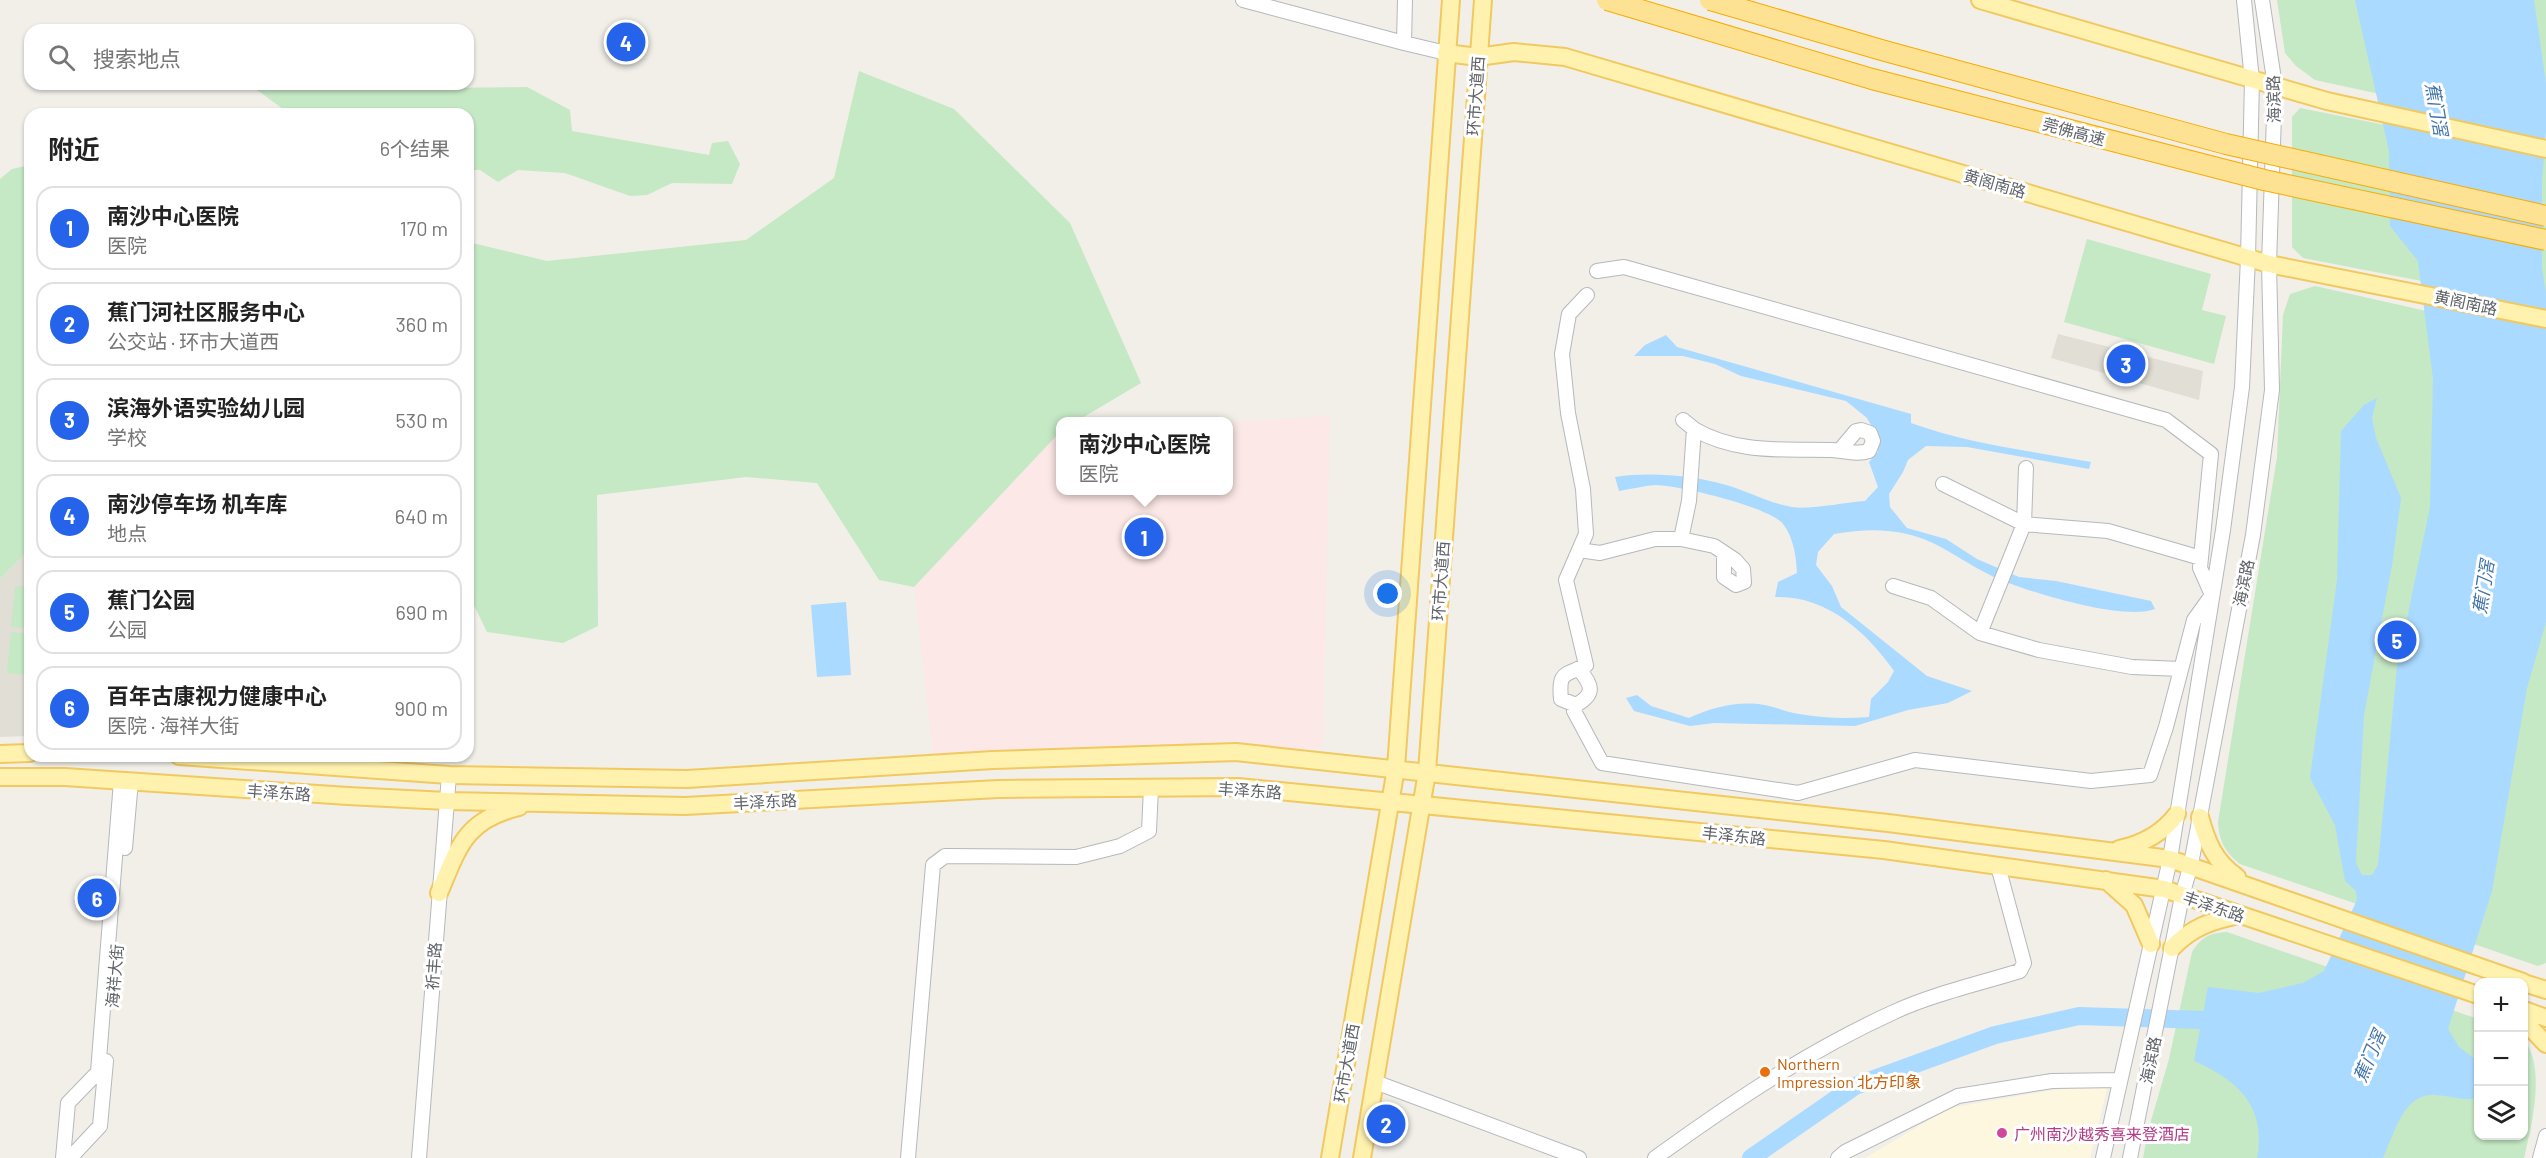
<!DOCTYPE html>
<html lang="zh">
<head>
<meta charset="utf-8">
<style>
  body { margin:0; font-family:Barlow,"Noto Sans SC",sans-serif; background:#f6f6f6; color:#222 }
  .controls { position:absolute; right:18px; bottom:18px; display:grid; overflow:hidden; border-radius:12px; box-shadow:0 2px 4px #0004 }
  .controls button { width:54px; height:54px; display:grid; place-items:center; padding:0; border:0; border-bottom:2px solid #e0e0e0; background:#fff; color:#222; font:30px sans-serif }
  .you { position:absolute; left:1388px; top:594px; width:21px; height:21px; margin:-15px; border:4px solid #fff; border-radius:50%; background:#1a73e8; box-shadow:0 0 0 9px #1a73e833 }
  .badge { display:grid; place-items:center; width:39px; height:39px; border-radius:50%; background:#2563eb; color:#fff; font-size:20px; font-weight:700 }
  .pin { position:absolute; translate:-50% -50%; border:3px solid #fff; box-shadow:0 2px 6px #0006 }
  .popup { position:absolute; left:1056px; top:417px; width:177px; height:78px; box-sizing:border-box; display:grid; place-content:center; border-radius:12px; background:#fff; filter:drop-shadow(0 2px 4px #0005); font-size:20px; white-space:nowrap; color:#767676 }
  .popup b { font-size:22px; color:#222 }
  .popup::after { content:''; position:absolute; left:50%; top:100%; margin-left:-12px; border:12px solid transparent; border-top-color:#fff }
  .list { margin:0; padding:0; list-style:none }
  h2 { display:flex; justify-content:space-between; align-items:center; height:78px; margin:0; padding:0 24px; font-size:26px }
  h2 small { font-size:20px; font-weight:400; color:#767676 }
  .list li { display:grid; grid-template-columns:39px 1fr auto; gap:18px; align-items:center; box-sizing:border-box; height:84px; margin:0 12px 12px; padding:0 12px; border:2px solid #e0e0e0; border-radius:18px }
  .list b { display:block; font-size:22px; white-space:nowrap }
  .list p { margin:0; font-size:20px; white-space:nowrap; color:#767676 }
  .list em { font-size:20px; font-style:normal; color:#767676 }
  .icon { flex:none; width:33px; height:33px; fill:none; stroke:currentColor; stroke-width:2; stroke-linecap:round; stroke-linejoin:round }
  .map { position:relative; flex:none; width:2546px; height:1158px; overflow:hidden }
  .search { position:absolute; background:#fff; box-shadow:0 2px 4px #0004; left:24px; top:24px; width:450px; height:66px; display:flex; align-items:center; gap:15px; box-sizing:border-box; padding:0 21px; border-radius:18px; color:#767676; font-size:22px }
  .panel { position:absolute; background:#fff; box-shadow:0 2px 4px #0004; left:24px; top:108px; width:450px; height:654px; border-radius:18px }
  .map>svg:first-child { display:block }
</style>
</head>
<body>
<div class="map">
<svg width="2546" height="1158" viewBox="0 0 2546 1158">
  <rect width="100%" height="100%" fill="#f1efe8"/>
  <path fill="#fef7e0" d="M 2108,1085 L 2090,1158 L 1865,1158 L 1950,1108 L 2053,1090 Z"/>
  <path fill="#e1ded6" d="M 2058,334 L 2203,371 L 2199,400 L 2051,358 Z
    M 30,549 L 30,736 L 0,737 L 0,579 Z"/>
  <path fill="#fce8e6" d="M 1330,416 L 1323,748 L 933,755 L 914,587 L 1060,432 L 1060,490 L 1228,490 L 1228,422 Z"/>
  <path fill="#c5e8c5" d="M 2277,0 L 2546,0 L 2546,130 L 2315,80 L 2296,66 L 2285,53 Z
    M 859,71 L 954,109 L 1070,223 L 1141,383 L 1077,421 L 1060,422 L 1060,432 L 914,587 L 879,580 L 817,483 L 746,477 L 597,495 L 598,626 L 563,643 L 487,632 L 468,593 L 468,242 L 547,261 L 746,240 L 834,178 Z
    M 249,84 L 336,89 L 527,87 L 570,110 L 572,131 L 709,155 L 712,143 L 728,141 L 740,164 L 732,184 L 672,183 L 647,195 L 630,196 L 565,173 L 518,170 L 498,182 L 480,170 L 468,170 L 468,114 L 290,114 Z
    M 2300,108 L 2546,157 L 2546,305 L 2303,258 L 2292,247 L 2292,117 Z
    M 30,165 L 30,549 L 0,579 L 0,179 L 12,169 Z
    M 2087,239 L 2211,274 L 2202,310 L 2226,316 L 2214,364 L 2064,322 Z
    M 2315,286 L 2546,338 L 2546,963 L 2538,966 L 2240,864 C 2225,852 2219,841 2218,822 L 2277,457 L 2283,315 L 2290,294 Z
    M 15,586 L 30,587 L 30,629 L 11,627 Z
    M 11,632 L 30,634 L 28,675 L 7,673 Z
    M 2227,932 L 2478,1019 L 2478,1136 L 2524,1136 L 2524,1040 C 2546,1067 2532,1124 2524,1158 L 2143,1158 L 2148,1131 L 2169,1059 L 2192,952 C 2201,937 2210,933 2227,932 Z"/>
  <path fill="#aadaff" d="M 2355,0 L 2534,0 L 2546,83 L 2546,131 L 2542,181 L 2542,268 L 2546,294 L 2546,622 L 2527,688 L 2492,891 L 2448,1029 L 2459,1047 L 2478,1061 L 2478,1098 C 2464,1101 2451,1096 2436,1095 C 2403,1092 2394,1135 2383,1158 L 2257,1158 C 2267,1107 2237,1079 2194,1061 L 2208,987 L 2259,993 L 2303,983 L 2324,971 L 2357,900 L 2356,891 L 2345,881 L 2335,825 L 2310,778 L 2337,580 L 2341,431 L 2364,405 L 2377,398 L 2372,418 L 2376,438 L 2401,498 L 2392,565 L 2364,715 L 2356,863 L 2362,875 L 2372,875 L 2378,865 L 2397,667 L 2430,507 L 2433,379 L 2418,261 L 2390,226 L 2389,151 Z
    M 1666,335 L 1677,347 L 1911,414 L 1911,423 C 1969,444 2031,451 2091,462 L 2089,469 L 1967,447 L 1926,446 L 1908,460 L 1903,472 L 1889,494 L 1890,507 L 1907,528 L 1946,539 L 1977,559 L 2019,577 L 2056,581 L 2151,601 L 2155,609 C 2124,622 2019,590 1988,574 C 1960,560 1938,541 1907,534 C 1880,528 1860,530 1834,534 L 1818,552 L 1816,565 L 1832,586 L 1841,607 L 1927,676 L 1972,691 L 1948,703 L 1908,710 L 1855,726 L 1714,723 L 1690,726 L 1634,711 L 1626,698 L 1637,695 L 1651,706 L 1689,718 C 1711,708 1733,702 1758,704 C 1772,705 1785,712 1799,714 C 1823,718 1845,719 1869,717 L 1871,699 L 1888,682 L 1894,671 C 1867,632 1826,595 1775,597 L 1778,582 L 1797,573 C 1796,557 1794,538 1783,524 C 1770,507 1678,485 1655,485 C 1643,486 1631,489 1619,491 L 1615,477 C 1650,472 1691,475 1726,485 C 1748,491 1768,503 1792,507 C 1810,510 1846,502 1865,501 L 1878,487 L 1869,462 L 1878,452 L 1876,434 L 1867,418 L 1846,401 L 1741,376 L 1715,364 L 1683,356 L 1634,356 L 1645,345 Z
    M 846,602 L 851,675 L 817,677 L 811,605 Z"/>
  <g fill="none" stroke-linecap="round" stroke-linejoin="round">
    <path stroke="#aadaff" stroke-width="18" d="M 1751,1158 L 1855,1086 L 1995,1035 L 2079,1016 L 2202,1020"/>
    <g stroke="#b5b8bc" stroke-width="16">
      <path id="minor" d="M 1243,0 L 1404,43
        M 1405,0 L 1404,43 L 1446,53
        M 1694,429 C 1736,454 1785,449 1832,450 C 1846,451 1856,455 1869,451 L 1873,441 L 1870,433 L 1861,430 L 1856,431 L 1840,450
        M 1943,484 L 2024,524 L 2026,468
        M 1681,539 L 1689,501 L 1694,429 L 1683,420
        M 1579,550 L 1600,553 L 1655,539 L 1681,539 L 1714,546 L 1735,560 L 1743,569 L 1744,582 L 1736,585 L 1724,577 L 1724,555
        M 1893,586 L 1931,598 L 1980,633 L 2039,650 L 2132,667 L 2181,669
        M 1980,633 L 2024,524 L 2108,531 L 2201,558
        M 1579,669 C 1592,685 1596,694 1576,705 L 1561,699 C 1558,670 1566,676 1586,665 L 1566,580 L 1586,534 L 1583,489 L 1568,413 L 1562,354 L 1569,314 L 1587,295
        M 1576,705 L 1574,711 L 1602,763 L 1798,793 L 1915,760 L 2091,781 L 2150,775 L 2166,727 L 2194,620 L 2212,595 L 2200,568 L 2211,454 L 2166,420 L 1624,267 L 1597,271
        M 125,848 L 131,781
        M 1375,1082 L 1579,1158
        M 63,1158 L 68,1103 L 98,1072 L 121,781
        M 70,1158 L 100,1126 L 106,1061
        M 419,1158 L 449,775
        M 908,1158 L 933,865 L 945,856 L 1076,857 L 1120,846 L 1149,831 L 1151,788
        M 1655,1158 C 1731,1103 1808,1051 1894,1012 C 1930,995 1981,983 2020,971 L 2024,963 L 1998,866
        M 1838,1158 L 1845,1152 L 1958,1096 L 2052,1081 L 2120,1080
        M 2103,1158 L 2170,859 L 2223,530 L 2242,387 L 2248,258 L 2252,80 L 2244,0
        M 2130,1158 L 2182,896 L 2191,864 L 2253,535 L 2272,390 L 2269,264 L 2275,86 L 2262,0
        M 2540,1158 L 2546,1136"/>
    </g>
    <g stroke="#f2c960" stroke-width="20">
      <path id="major" d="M 1980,0 L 2327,101 L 2546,149
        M 1446,53 L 1478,57 L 1514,52 L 1565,57 L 2269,264 L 2546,319
        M 0,754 L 30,753
        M 179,756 L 449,775 L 687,779 L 993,760 L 1236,752 L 1888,823 L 2170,859 L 2523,982
        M 0,777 L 65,777 L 348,796 L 447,801 L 685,806 L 998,789 L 1238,787 L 1884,850 L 2164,889 L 2478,995
        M 2200,817 C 2207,842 2214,861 2237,877
        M 2119,849 C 2143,844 2162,834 2177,814
        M 2106,880 L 2134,905 L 2151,944
        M 439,893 C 459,846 465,820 519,807
        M 2172,948 C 2192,927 2211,921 2239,915
        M 2524,983 L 2546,990
        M 2524,1010 L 2546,1018
        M 2524,1021 L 2546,1044
        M 1330,1158 L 1396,768 L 1451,0
        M 1362,1158 L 1427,772 L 1483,0"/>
    </g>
    <use href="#minor" stroke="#fff" stroke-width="14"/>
    <use href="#major" stroke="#fff2af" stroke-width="16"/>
    <g stroke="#f9ab00" stroke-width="22" stroke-linecap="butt">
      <path id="highway-bridge" d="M 1607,0 L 1872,79 L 2264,180 L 2546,240
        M 1710,0 L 1885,51 L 2226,144 L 2546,216"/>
    </g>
    <use href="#highway-bridge" stroke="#fde293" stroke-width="20"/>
  </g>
  <circle fill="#e8710a" stroke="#fff" stroke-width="2" cx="1765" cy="1072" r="6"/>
  <circle fill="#d1479c" stroke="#fff" stroke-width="2" cx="2002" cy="1133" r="6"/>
  <g text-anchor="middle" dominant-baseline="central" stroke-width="6" stroke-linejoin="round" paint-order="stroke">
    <g font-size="16" fill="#5f6368" stroke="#fff">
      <text transform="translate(1475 96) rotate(-86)">环市大道西</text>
      <text transform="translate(2273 99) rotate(-91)">海滨路</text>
      <text transform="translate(2074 131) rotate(15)">莞佛高速</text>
      <text transform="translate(1995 183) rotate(16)">黄阁南路</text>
      <text transform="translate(2466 302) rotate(12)">黄阁南路</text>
      <text transform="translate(1440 581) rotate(-86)">环市大道西</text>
      <text transform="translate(2243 583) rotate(-79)">海滨路</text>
      <text transform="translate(1250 790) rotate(4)">丰泽东路</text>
      <text transform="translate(279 792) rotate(4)">丰泽东路</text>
      <text transform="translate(765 801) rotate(-3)">丰泽东路</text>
      <text transform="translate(1734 835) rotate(6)">丰泽东路</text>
      <text transform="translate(2214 906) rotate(19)">丰泽东路</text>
      <text transform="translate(433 966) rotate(-86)">祈丰路</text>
      <text transform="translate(114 976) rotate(-85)">海祥大街</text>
      <text transform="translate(2150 1060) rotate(-79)">海滨路</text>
      <text transform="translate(1346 1063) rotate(-80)">环市大道西</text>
    </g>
    <g font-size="16" fill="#c56008" stroke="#fff" text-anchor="start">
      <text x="1777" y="1063">Northern<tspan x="1777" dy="18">Impression 北方印象</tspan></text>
    </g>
    <g font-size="16" fill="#b23c85" stroke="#fff" text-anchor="start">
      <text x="2014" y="1133">广州南沙越秀喜来登酒店</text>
    </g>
    <g font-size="18" font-style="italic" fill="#4174aa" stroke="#fff">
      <text transform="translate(2437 109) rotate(80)">蕉门滘</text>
      <text transform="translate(2483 587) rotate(-81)">蕉门滘</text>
      <text transform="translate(2369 1056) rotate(-67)">蕉门滘</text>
    </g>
  </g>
</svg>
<div class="controls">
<button>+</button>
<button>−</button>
<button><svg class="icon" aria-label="layers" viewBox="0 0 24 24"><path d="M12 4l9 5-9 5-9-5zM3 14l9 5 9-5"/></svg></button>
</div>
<div class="you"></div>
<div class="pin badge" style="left:1144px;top:537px">1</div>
<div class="popup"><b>南沙中心医院</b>医院</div>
<div class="pin badge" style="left:1386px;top:1124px">2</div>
<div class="pin badge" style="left:2126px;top:364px">3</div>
<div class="pin badge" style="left:626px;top:42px">4</div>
<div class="pin badge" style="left:2397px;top:640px">5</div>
<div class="pin badge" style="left:97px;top:898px">6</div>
<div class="search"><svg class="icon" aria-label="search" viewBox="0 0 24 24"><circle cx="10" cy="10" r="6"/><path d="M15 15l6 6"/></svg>搜索地点</div>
<section class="panel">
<h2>附近<small>6个结果</small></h2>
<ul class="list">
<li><span class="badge">1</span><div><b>南沙中心医院</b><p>医院</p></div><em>170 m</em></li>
<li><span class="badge">2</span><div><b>蕉门河社区服务中心</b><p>公交站 · 环市大道西</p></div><em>360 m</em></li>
<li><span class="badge">3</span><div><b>滨海外语实验幼儿园</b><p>学校</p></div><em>530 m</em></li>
<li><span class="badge">4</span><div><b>南沙停车场 机车库</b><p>地点</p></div><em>640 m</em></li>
<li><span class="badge">5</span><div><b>蕉门公园</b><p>公园</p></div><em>690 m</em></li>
<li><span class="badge">6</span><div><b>百年古康视力健康中心</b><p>医院 · 海祥大街</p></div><em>900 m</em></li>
</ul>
</section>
</div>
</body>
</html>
